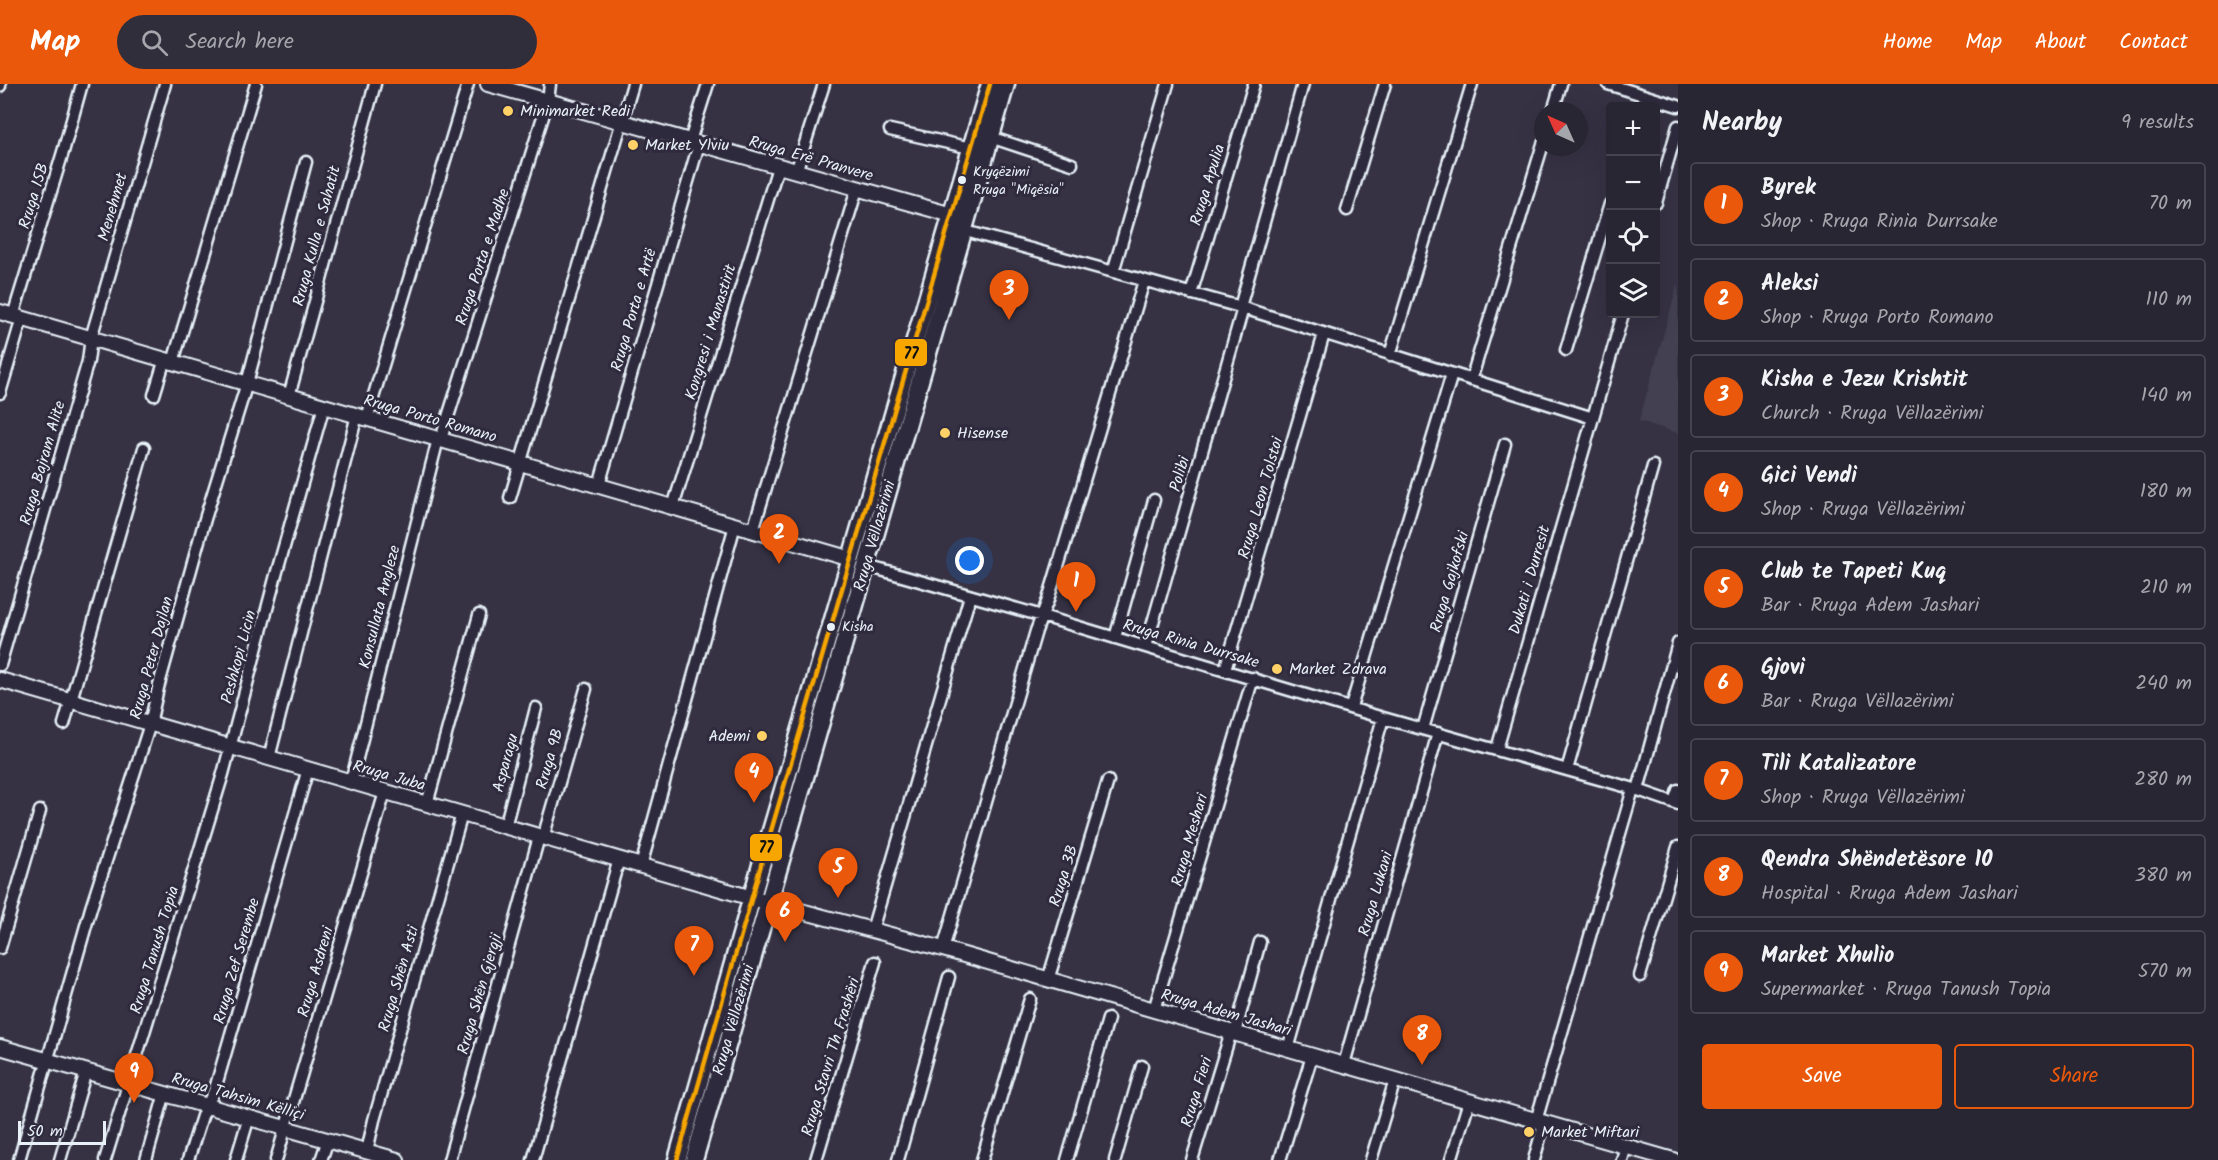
<!DOCTYPE html>
<html lang="en">
<head>
<meta charset="utf-8">
<style>
  body { margin:0; font-family:Kalam,sans-serif; background:#302e3b; color:#f1f3f6 }
  .controls { position:absolute; right:18px; top:18px; display:grid; overflow:hidden; border-radius:6px; box-shadow:0 6px 24px #0002 }
  .controls button { width:54px; height:54px; display:grid; place-items:center; padding:0; border:0; border-bottom:2px solid #44434e; background:#282633; color:#f1f3f6; font:30px sans-serif }
  .compass { position:absolute; left:1534px; top:18px; width:54px; height:54px; border-radius:50%; background:#282633; box-shadow:0 6px 24px #0002; rotate:315deg }
  .scale { position:absolute; left:18px; bottom:15px; width:88px; box-sizing:border-box; padding-left:6px; border:3px solid #e8f1f8; border-top:0; font-size:16px; line-height:21px; white-space:nowrap; color:#e8f1f8; -webkit-text-stroke:4px #2f2a3d; paint-order:stroke }
  .you { position:absolute; left:970px; top:477px; width:21px; height:21px; margin:-15px; border:4px solid #fff; border-radius:50%; background:#1a73e8; box-shadow:0 0 0 9px #1a73e833 }
  .badge { display:grid; place-items:center; width:39px; height:39px; border-radius:50%; background:#ea580c; color:#fff; font-size:20px; font-weight:700 }
  .pin { position:absolute; translate:-50% -50px; filter:drop-shadow(0 2px 3px #0008) }
  .pin::after { content:''; position:absolute; top:32px; width:21px; height:18px; background:inherit; clip-path:polygon(0 0,100% 0,50% 100%) }
  .list { margin:0; padding:0; list-style:none }
  h2 { display:flex; justify-content:space-between; align-items:center; height:78px; margin:0; padding:0 24px; font-size:26px }
  h2 small { font-size:20px; font-weight:400; color:#a5a5ac }
  .list li { display:grid; grid-template-columns:39px 1fr auto; gap:18px; align-items:center; box-sizing:border-box; height:84px; margin:0 12px 12px; padding:0 12px; border:2px solid #44434e; border-radius:6px }
  .list b { display:block; font-size:22px; white-space:nowrap }
  .list p { margin:0; font-size:20px; white-space:nowrap; color:#a5a5ac }
  .list em { font-size:20px; font-style:normal; color:#a5a5ac }
  .actions { display:flex; gap:12px; padding:18px 24px }
  .actions a { flex:1; padding:14px 0; border:2px solid #ea580c; border-radius:6px; text-align:center; font-size:21px; color:#ea580c }
  .actions .main { background:#ea580c; color:#fff }
  .icon { flex:none; width:33px; height:33px; fill:none; stroke:currentColor; stroke-width:2; stroke-linecap:round; stroke-linejoin:round }
  .map { position:relative; flex:none; width:1678px; height:1076px; overflow:hidden }
  header { display:flex; align-items:center; gap:36px; box-sizing:border-box; height:84px; padding:0 30px; background:#ea580c; color:#fff }
  header strong { font-size:28px }
  nav { display:flex; gap:33px; margin-inline-start:auto; font-size:21px }
  .search { width:420px; height:54px; background:#302e3b; display:flex; align-items:center; gap:15px; box-sizing:border-box; padding:0 21px; border-radius:33px; color:#a5a5ac; font-size:22px }
  main { display:flex }
  aside { flex:1; background:#282633 }
  .map>svg:first-child { display:block }
</style>
</head>
<body>
<header>
<strong>Map</strong>
<div class="search"><svg class="icon" aria-label="search" viewBox="0 0 24 24"><circle cx="10" cy="10" r="6"/><path d="M15 15l6 6"/></svg>Search here</div>
<nav><a>Home</a><a>Map</a><a>About</a><a>Contact</a></nav>
</header>
<main>
<div class="map">
<svg width="1678" height="1076" viewBox="0 0 1678 1076">
  <rect width="100%" height="100%" fill="#363244"/>
  <filter id="ink" filterUnits="userSpaceOnUse"><feTurbulence type="fractalNoise" baseFrequency=".0167" numOctaves="2"/><feDisplacementMap in="SourceGraphic" scale="12" xChannelSelector="R" yChannelSelector="G"/><feConvolveMatrix kernelMatrix="1 2 1 2 8 2 1 2 1" color-interpolation-filters="sRGB"/></filter>
  <g filter="url(#ink)">
    <path fill="#433f51" d="M 1678,199 L 1678,349 L 1639,337 Z"/>
    <g fill="none" stroke-linecap="round" stroke-linejoin="round">
      <g stroke="#e8f1f8" stroke-width="15">
        <path id="minor" d="M 1608,0 L 1678,22
          M 0,2 L 0,0
          M 1553,27 L 1561,0
          M 890,46 L 971,64
          M 990,53 L 1072,80
          M 690,57 L 708,0
          M 796,88 L 824,0
          M 1656,119 L 1678,42
          M 1347,126 L 1385,0
          M 962,146 L 1240,223 L 1593,334
          M 1113,188 L 1168,0
          M 1191,210 L 1254,0
          M 1240,223 L 1303,0
          M 13,232 L 63,68 L 82,0
          M 1566,266 L 1610,120
          M 1390,271 L 1472,0
          M 173,278 L 256,0
          M 1471,296 L 1543,60
          M 0,309 L 22,234
          M 154,311 L 165,275
          M 289,312 L 375,0
          M 367,334 L 468,0
          M 441,355 L 548,17 L 550,0
          M 599,401 L 699,60
          M 510,414 L 633,0
          M 673,423 L 778,83
          M 753,446 L 857,105
          M 867,482 L 1042,532 L 1383,634 L 1638,706 L 1678,720
          M 1115,554 L 1154,416
          M 1146,563 L 1243,224
          M 0,581 L 88,277 L 91,254 L 165,0
          M 1225,586 L 1324,250
          M 1351,623 L 1452,290
          M 64,640 L 144,364
          M 1423,645 L 1505,360
          M 1497,665 L 1623,230
          M 269,674 L 357,331
          M 1567,686 L 1653,382
          M 351,698 L 438,355
          M 1638,706 L 1678,559
          M 1674,718 L 1678,706
          M 427,720 L 479,531
          M 505,743 L 536,624
          M 543,754 L 586,605
          M 641,782 L 735,441
          M 872,846 L 970,512
          M 0,864 L 40,727
          M 943,865 L 1036,547 L 1048,516 L 1144,197
          M 1640,892 L 1678,763
          M 1048,896 L 1108,697
          M 1154,926 L 1253,594
          M 1235,949 L 1260,858
          M 1288,965 L 1383,634
          M 1344,980 L 1438,649
          M 1536,1037 L 1633,705
          M 367,1067 L 374,1036 L 462,730
          M 19,1076 L 91,824 L 150,640 L 158,604 L 205,435 L 247,299 L 306,78
          M 60,1076 L 86,987
          M 105,1076 L 223,690 L 276,491 L 324,322
          M 146,1076 L 165,1009
          M 188,1076 L 202,1032 L 215,1005 L 308,685
          M 236,1076 L 249,1033
          M 276,1076 L 385,708
          M 321,1076 L 328,1056
          M 449,1076 L 539,753
          M 533,1076 L 619,775
          M 816,1076 L 875,878
          M 898,1076 L 949,893
          M 982,1076 L 1030,915
          M 1067,1076 L 1108,935
          M 1115,1076 L 1142,982
          M 1192,1076 L 1231,948
          M 1280,1076 L 1312,972
          M 1371,1076 L 1395,996
          M 1451,1076 L 1469,1017
          M 1534,1076 L 1544,1039
          M 1622,1076 L 1626,1062"/>
      </g>
      <g stroke="#e8f1f8" stroke-width="18">
        <path id="tertiary" d="M 488,0 L 952,131
          M 0,228 L 851,475
          M 0,596 L 752,814 L 943,865 L 1673,1076
          M 0,963 L 397,1076"/>
      </g>
      <g stroke="#e8f1f8" stroke-width="21">
        <path id="secondary" d="M 677,1076 L 761,781 L 990,0
          M 694,1076 L 1006,0"/>
      </g>
      <use href="#minor" stroke="#2f2a3d" stroke-width="10"/>
      <use href="#tertiary" stroke="#2f2a3d" stroke-width="14"/>
      <use href="#secondary" stroke="#2f2a3d" stroke-width="16"/>
      <g stroke="#2f2a3d" stroke-width="9">
        <path id="bus-1" d="M 677,1076 L 761,781 L 990,0"/>
      </g>
      <use href="#bus-1" stroke="#f7a600" stroke-width="4.5"/>
    </g>
  </g>
  <g fill="#ffd166" stroke="#2f2a3d" stroke-width="2">
    <circle cx="508" cy="27" r="6"/>
    <circle cx="633" cy="61" r="6"/>
    <circle cx="945" cy="349" r="6"/>
    <circle cx="1277" cy="585" r="6"/>
    <circle cx="762" cy="652" r="6"/>
    <circle cx="1529" cy="1048" r="6"/>
  </g>
  <g fill="#e8f1f8" stroke="#2f2a3d" stroke-width="2">
    <circle cx="962" cy="96" r="5"/>
    <circle cx="831" cy="543" r="5"/>
  </g>
  <g text-anchor="middle" dominant-baseline="central" stroke-width="6" stroke-linejoin="round" paint-order="stroke">
    <g font-size="14" fill="#e8f1f8" stroke="#2f2a3d" text-anchor="start">
      <text x="973" y="88">Kryqëzimi<tspan x="973" dy="18">Rruga "Miqësia"</tspan></text>
      <text x="842" y="543">Kisha</text>
    </g>
    <g font-size="16" fill="#e8f1f8" stroke="#2f2a3d" text-anchor="start">
      <text x="520" y="27">Minimarket Redi</text>
      <text x="645" y="61">Market Ylviu</text>
      <text x="957" y="349">Hisense</text>
      <text x="1289" y="585">Market Zdrava</text>
      <text x="750" y="652" text-anchor="end">Ademi</text>
      <text x="1541" y="1048">Market Miftari</text>
    </g>
    <g font-size="16" fill="#e8f1f8" stroke="#2f2a3d">
      <text transform="translate(811 75) rotate(16)">Rruga Erë Pranvere</text>
      <text transform="translate(1208 101) rotate(-73)">Rruga Apulia</text>
      <text transform="translate(34 112) rotate(-73)">Rruga 15B</text>
      <text transform="translate(113 123) rotate(-74)">Menehmet</text>
      <text transform="translate(317 152) rotate(-75)">Rruga Kulla e Sahatit</text>
      <text transform="translate(483 173) rotate(-72)">Rruga Porta e Madhe</text>
      <text transform="translate(634 226) rotate(-74)">Rruga Porta e Artë</text>
      <text transform="translate(711 248) rotate(-73)">Kongresi i Manastirit</text>
      <text transform="translate(430 335) rotate(16)">Rruga Porto Romano</text>
      <text transform="translate(43 379) rotate(-74)">Rruga Bajram Alite</text>
      <text transform="translate(1180 390) rotate(-74)">Polibi</text>
      <text transform="translate(1261 414) rotate(-74)">Rruga Leon Tolstoi</text>
      <text transform="translate(875 452) rotate(-74)">Rruga Vëllazërimi</text>
      <text transform="translate(1530 496) rotate(-74)">Dukati i Durresit</text>
      <text transform="translate(1450 498) rotate(-74)">Rruga Gajkofski</text>
      <text transform="translate(380 523) rotate(-76)">Konsullata Angleze</text>
      <text transform="translate(1191 560) rotate(16)">Rruga Rinia Durrsake</text>
      <text transform="translate(239 573) rotate(-75)">Peshkopi Licin</text>
      <text transform="translate(152 574) rotate(-75)">Rruga Peter Dajlan</text>
      <text transform="translate(550 675) rotate(-74)">Rruga 9B</text>
      <text transform="translate(506 679) rotate(-75)">Asparagu</text>
      <text transform="translate(389 692) rotate(16)">Rruga Juba</text>
      <text transform="translate(1190 756) rotate(-74)">Rruga Meshari</text>
      <text transform="translate(1064 792) rotate(-73)">Rruga 3B</text>
      <text transform="translate(1376 810) rotate(-74)">Rruga Lukani</text>
      <text transform="translate(155 866) rotate(-73)">Rruga Tanush Topia</text>
      <text transform="translate(237 877) rotate(-74)">Rruga Zef Serembe</text>
      <text transform="translate(316 888) rotate(-74)">Rruga Asdreni</text>
      <text transform="translate(399 895) rotate(-74)">Rruga Shën Asti</text>
      <text transform="translate(480 910) rotate(-74)">Rruga Shën Gjergji</text>
      <text transform="translate(1226 929) rotate(16)">Rruga Adem Jashari</text>
      <text transform="translate(734 936) rotate(-74)">Rruga Vëllazërimi</text>
      <text transform="translate(831 973) rotate(-73)">Rruga Stavri Th Frashëri</text>
      <text transform="translate(1197 1008) rotate(-73)">Rruga Fieri</text>
      <text transform="translate(238 1013) rotate(16)">Rruga Tahsim Këlliçi</text>
    </g>
  </g>
  <g stroke="#2f2a3d" stroke-width="2">
    <rect x="894" y="254" width="34" height="29" rx="6" fill="#f7a600"/>
    <rect x="749" y="749" width="34" height="29" rx="6" fill="#f7a600"/>
  </g>
  <g font-size="16" text-anchor="middle" font-weight="bold" fill="#111">
    <text x="911" y="275">77</text>
    <text x="766" y="769">77</text>
  </g>
</svg>
<div class="controls">
<button>+</button>
<button>−</button>
<button><svg class="icon" aria-label="locate" viewBox="0 0 24 24"><circle cx="12" cy="12" r="6"/><path d="M12 2v4M12 18v4M2 12h4M18 12h4"/></svg></button>
<button><svg class="icon" aria-label="layers" viewBox="0 0 24 24"><path d="M12 4l9 5-9 5-9-5zM3 14l9 5 9-5"/></svg></button>
</div>
<svg class="compass" viewBox="-18 -18 36 36"><path d="M0-13l5 13h-10z" fill="#e53935"/><path d="M0 13l5-13h-10z" fill="#a5a5ac"/></svg>
<div class="scale">50 m</div>
<div class="you"></div>
<div class="pin badge" style="left:1076px;top:528px">1</div>
<div class="pin badge" style="left:779px;top:480px">2</div>
<div class="pin badge" style="left:1009px;top:236px">3</div>
<div class="pin badge" style="left:754px;top:719px">4</div>
<div class="pin badge" style="left:838px;top:814px">5</div>
<div class="pin badge" style="left:785px;top:858px">6</div>
<div class="pin badge" style="left:694px;top:892px">7</div>
<div class="pin badge" style="left:1422px;top:981px">8</div>
<div class="pin badge" style="left:134px;top:1019px">9</div>
</div>
<aside>
<h2>Nearby<small>9 results</small></h2>
<ul class="list">
<li><span class="badge">1</span><div><b>Byrek</b><p>Shop · Rruga Rinia Durrsake</p></div><em>70 m</em></li>
<li><span class="badge">2</span><div><b>Aleksi</b><p>Shop · Rruga Porto Romano</p></div><em>110 m</em></li>
<li><span class="badge">3</span><div><b>Kisha e Jezu Krishtit</b><p>Church · Rruga Vëllazërimi</p></div><em>140 m</em></li>
<li><span class="badge">4</span><div><b>Gici Vendi</b><p>Shop · Rruga Vëllazërimi</p></div><em>180 m</em></li>
<li><span class="badge">5</span><div><b>Club te Tapeti Kuq</b><p>Bar · Rruga Adem Jashari</p></div><em>210 m</em></li>
<li><span class="badge">6</span><div><b>Gjovi</b><p>Bar · Rruga Vëllazërimi</p></div><em>240 m</em></li>
<li><span class="badge">7</span><div><b>Tili Katalizatore</b><p>Shop · Rruga Vëllazërimi</p></div><em>280 m</em></li>
<li><span class="badge">8</span><div><b>Qendra Shëndetësore 10</b><p>Hospital · Rruga Adem Jashari</p></div><em>380 m</em></li>
<li><span class="badge">9</span><div><b>Market Xhulio</b><p>Supermarket · Rruga Tanush Topia</p></div><em>570 m</em></li>
</ul>
<div class="actions"><a class="main">Save</a><a>Share</a></div>
</aside>
</main>
</body>
</html>
